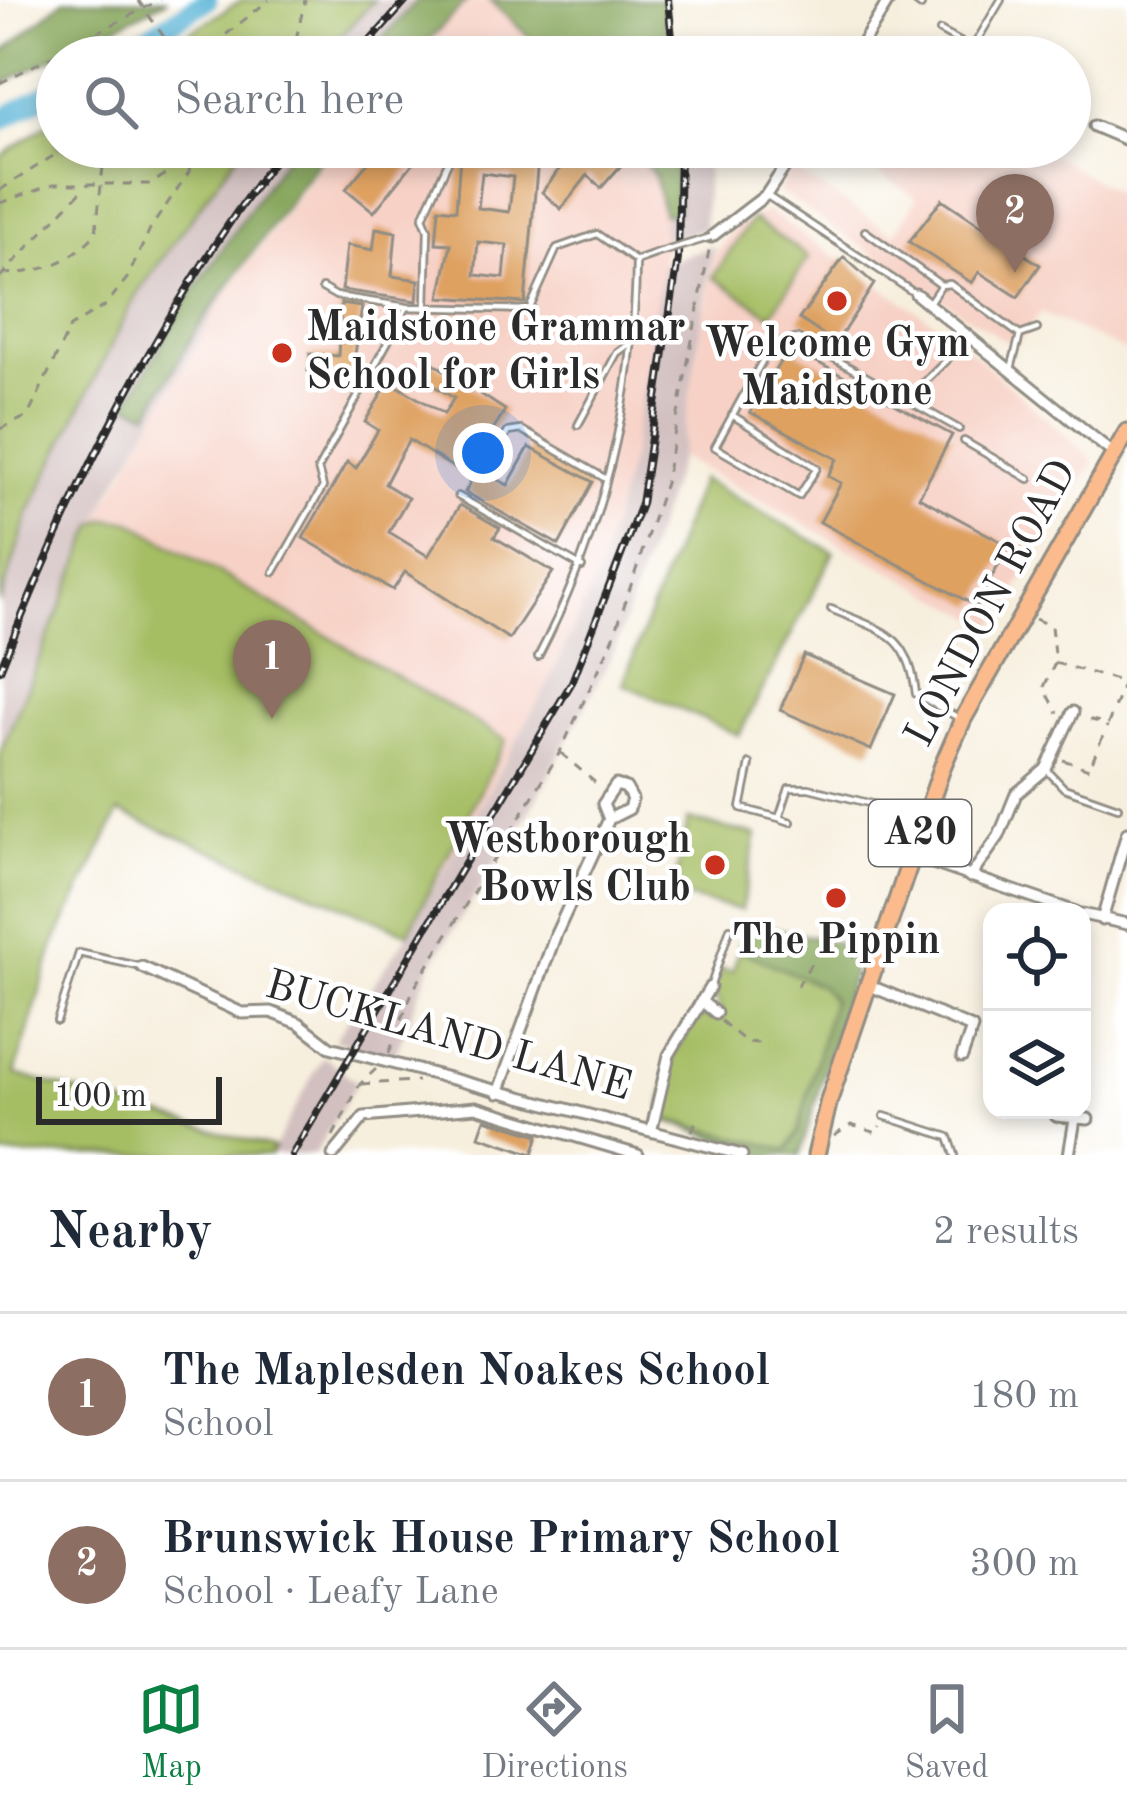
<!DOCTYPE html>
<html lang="en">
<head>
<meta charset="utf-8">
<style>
  body { margin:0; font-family:"Old Standard TT",serif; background:#f6f6f7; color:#1f2937 }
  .controls { position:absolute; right:36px; bottom:36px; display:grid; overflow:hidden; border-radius:24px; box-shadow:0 6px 18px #0003 }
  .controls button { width:108px; height:108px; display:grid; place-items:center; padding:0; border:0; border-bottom:3px solid #e0e1e3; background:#fff; color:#1f2937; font:60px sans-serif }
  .scale { position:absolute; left:36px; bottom:30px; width:186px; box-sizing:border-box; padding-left:12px; border:6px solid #2b2b2b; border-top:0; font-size:33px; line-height:42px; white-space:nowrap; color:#2b2b2b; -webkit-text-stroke:9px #fff; paint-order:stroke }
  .you { position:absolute; left:483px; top:453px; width:42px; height:42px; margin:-30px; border:9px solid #fff; border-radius:50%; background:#1a73e8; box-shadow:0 0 0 18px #1a73e833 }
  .badge { display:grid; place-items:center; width:78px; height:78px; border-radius:50%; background:#0b8043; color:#fff; font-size:39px; font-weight:700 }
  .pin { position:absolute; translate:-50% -99px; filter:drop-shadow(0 3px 6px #0008) }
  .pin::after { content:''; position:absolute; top:63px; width:42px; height:36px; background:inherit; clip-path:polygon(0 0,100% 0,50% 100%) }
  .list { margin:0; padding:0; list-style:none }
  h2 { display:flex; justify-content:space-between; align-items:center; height:156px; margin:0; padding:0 48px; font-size:51px }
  h2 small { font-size:39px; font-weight:400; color:#747a83 }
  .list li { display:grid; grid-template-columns:78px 1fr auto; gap:36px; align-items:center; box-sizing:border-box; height:168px; padding:0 48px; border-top:3px solid #e0e1e3 }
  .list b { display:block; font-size:45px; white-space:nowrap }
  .list p { margin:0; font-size:39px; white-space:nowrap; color:#747a83 }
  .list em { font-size:39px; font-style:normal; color:#747a83 }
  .icon { flex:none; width:66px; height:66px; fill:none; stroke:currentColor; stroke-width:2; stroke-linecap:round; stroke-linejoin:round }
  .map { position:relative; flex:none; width:1127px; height:1155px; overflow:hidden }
  .search { position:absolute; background:#fff; box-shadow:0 6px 18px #0003; left:36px; right:36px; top:36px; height:132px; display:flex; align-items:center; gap:30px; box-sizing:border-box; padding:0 42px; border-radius:66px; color:#747a83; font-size:45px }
  .sheet { height:492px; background:#fff }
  nav { display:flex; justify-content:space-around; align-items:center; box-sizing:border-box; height:168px; border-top:3px solid #e0e1e3; background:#fff; font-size:33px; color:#747a83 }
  nav a { display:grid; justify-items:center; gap:6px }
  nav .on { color:#0b8043 }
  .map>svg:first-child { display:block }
</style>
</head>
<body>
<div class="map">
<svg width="1127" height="1155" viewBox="0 0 1127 1155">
  <rect width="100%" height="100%" fill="#fff"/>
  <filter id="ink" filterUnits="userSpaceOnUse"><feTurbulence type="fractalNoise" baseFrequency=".00833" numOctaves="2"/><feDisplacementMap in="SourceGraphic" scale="24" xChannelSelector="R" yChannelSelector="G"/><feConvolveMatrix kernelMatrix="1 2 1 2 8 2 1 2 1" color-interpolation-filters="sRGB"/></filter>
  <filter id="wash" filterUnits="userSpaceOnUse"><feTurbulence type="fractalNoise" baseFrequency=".004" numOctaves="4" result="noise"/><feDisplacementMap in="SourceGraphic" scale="48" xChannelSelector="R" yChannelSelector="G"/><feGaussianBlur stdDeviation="2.7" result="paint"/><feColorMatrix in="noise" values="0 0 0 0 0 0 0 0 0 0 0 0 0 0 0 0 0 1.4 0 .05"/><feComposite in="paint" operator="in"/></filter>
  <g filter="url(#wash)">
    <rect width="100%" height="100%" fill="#f7efde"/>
    <path fill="#f7d1c6" d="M 467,0 L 489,0 L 551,57 L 414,57 Z
      M 334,147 L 632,147 L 655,176 L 666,228 L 662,275 L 631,457 L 598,574 L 548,684 L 408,933 L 120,812 L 54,945 L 15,1074 L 274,1148 L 270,1155 L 0,1155 L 95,525 L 218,305 Z
      M 838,147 L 1040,147 L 1127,200 L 1127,352 L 1041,313 L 1014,347 L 778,191 L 792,169 L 894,234 L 917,198 Z
      M 767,211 L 951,333 L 1094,461 L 994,627 L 680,457 L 714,255 L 734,228 Z"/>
    <path fill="#d2bfbf" d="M 374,0 L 467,0 L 413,57 L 321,57 Z
      M 241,147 L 329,147 L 247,258 L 110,494 L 0,754 L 0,603 L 29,512 L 135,297 Z
      M 659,147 L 708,147 L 704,229 L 664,241 Z
      M 714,246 L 680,457 L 615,649 L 535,803 L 430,966 L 394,1057 L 334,1040 L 409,933 L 548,684 L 598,574 L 631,457 L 663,263 Z
      M 323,1056 L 357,1082 L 314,1155 L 270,1155 Z"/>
    <path fill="#a5bd63" stroke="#687447" stroke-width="3" d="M 242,0 L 374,0 L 321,57 L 149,57 Z
      M 57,118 L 57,147 L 242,147 L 135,297 L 29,512 L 0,603 L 0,157 Z
      M 752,219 L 809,257 L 771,315 L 713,277 Z
      M 701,479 L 834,552 L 739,735 L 623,684 Z
      M 106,519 L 130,521 L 506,740 L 408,933 L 119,812 L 54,945 L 15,1074 L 274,1148 L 270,1155 L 0,1155 L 0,753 L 95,525 Z
      M 688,820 L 757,835 L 741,910 L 672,895 Z
      M 746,922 L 860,948 L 800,1155 L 671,1123 L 661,1107 L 674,1053 L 699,1016 L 715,1019 L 721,1011 L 713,990 L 721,969 L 733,971 Z"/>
    <path fill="#84a459" stroke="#586842" stroke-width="3" d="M 63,0 L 168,0 L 0,85 L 0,55 Z
      M 418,0 L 467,0 L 413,57 L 365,57 Z
      M 489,0 L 664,0 L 669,57 L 551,57 Z
      M 292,147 L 329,147 L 195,332 L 149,413 L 127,404 L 185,304 Z
      M 632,147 L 674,147 L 677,212 L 663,214 L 655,176 Z
      M 746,922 L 860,948 L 800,1155 L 762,1155 L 664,1119 L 787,1150 L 798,1132 L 832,1000 L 821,986 L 739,950 Z"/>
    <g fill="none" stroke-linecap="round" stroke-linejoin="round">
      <path stroke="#59b4d6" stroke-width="21" d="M 115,57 L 207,0
        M 0,121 L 57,88"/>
    </g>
    <g id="blocks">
      <path fill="#dea161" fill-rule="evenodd" d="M 381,147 L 426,147 L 374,212 L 346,189 Z
        M 522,147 L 594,147 L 603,155 L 608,149 L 623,163 L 601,188 L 588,175 L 561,209 L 542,192 L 561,167 L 539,148 L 525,303 L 440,297 L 451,244 L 436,243 L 439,208 L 456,210 L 460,156 L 521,161 ZM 482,173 L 513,177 L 509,212 L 478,208 ZM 478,242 L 507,245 L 504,278 L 475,275 Z
        M 942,199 L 1040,265 L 1018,297 L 979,272 L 972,283 L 909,242 Z
        M 376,228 L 396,232 L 392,276 L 419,280 L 417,301 L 342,290 L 347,245 L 373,250 Z
        M 844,257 L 874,284 L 836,343 L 799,319 Z
        M 341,304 L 362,307 L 352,375 L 308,371 L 310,354 L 338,356 Z
        M 789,347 L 952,435 L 919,497 L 1009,546 L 976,606 L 820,522 L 841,483 L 828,476 L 837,459 L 750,412 Z
        M 426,358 L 505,410 L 472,466 L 508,485 L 529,447 L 593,482 L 559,545 L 465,492 L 472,479 L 409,440 L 397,461 L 385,484 L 408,498 L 389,532 L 428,556 L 460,505 L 500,528 L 494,537 L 553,572 L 509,639 L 405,572 L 393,590 L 303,538 L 347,462 L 356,468 L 378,430 L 365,422 L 389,381 L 444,414 L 454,398 L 416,375 Z
        M 804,655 L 895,694 L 871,750 L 780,710 Z
        M 485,1119 L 539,1135 L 533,1154 L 479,1136 Z"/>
    </g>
  </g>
  <g filter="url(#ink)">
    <use href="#blocks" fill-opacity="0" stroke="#918d84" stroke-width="3"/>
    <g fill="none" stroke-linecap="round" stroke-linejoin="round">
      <g stroke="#918d84" stroke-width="10">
        <path id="service" d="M 913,0 L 921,6
          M 940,31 L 987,57
          M 972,49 L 1001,0
          M 812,147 L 825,155
          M 766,195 L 916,294
          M 865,231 L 941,285
          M 322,288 L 336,296 L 407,307
          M 928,304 L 941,285 L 950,284 L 1020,335
          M 426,307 L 428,229 L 423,217 L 455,147
          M 1011,369 L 1020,335 L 1037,329
          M 908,398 L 967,340
          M 732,415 L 817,468 L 799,496 L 715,447 L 771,345 L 798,338 L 959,429
          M 578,425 L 617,353 L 635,340
          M 964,441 L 1029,479
          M 493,456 L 508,432 L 522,430 L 606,479
          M 458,496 L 582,567
          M 274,572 L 323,487 L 318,469 L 407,307 L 529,310 L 557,248 L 597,234 L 636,261
          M 831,609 C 883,632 909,632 916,694 L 957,717
          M 538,657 C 602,534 635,399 636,261 L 661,252
          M 750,764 L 741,808 L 779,818 L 789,788 L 809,788 L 920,816
          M 1046,769 L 1064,788 L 1118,807
          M 779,818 L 791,822
          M 711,985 L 730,928
          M 57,1021 L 79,953 L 142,967
          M 884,1116 L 949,1137 L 955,1155"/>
      </g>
      <g stroke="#918d84" stroke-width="15">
        <path id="minor" d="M 854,57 L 889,0
          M 1094,126 L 1127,140
          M 711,237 L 766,195 L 798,147
          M 916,294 L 1114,454
          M 616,785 L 626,788 L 632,799 L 629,809 L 609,819 L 603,804 Z
          M 912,856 L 1076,912
          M 970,877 L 999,836 L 1016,794 L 1046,769 L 1073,712
          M 1082,914 L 1127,924
          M 1102,920 L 1127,833
          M 142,967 L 242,1013 L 271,1012 L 299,1023 L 330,1047 L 742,1155
          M 868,985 L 972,1028 L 962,1057
          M 701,1001 L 716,1013
          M 498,1093 L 556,934 L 609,819
          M 1056,1116 L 1088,1119
          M 652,1128 L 669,1055 L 710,987
          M 333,1155 L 364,1117 L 476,1107 L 638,1155
          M 1069,1155 L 1075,1119"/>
      </g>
      <g stroke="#918d84" stroke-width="21">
        <path id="primary" d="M 816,1155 L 829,1100 L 943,765 L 963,719 L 1127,432"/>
      </g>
      <path stroke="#918d84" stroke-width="3" stroke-dasharray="9 9" stroke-linecap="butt" d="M 198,57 L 269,0
        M 292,57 L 305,0
        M 0,83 L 160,0
        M 0,190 L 67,147
        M 0,203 L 54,184 L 151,184 L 194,155 L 216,147
        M 3,274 C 42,273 70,263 96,233 L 105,147
        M 0,277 L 89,183
        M 0,429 L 28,416 L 70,327 L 106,305 L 128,277 L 150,229 L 189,172 L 192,147
        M 1035,619 L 1051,626 L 1055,663 L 1044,687 L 1058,713
        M 1055,663 L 1124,682 L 1108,724 L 1083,718
        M 561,753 L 599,786
        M 1063,760 L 1089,769 L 1107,726
        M 797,987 L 821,947 L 863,959
        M 721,1021 L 746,1042 L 759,1043
        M 389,1053 L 413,990 L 560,752 L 613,639 L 665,483 L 710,245
        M 361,1084 L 417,1081
        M 692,1131 L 696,1121
        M 333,1136 L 360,1084 L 376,1069
        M 834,1136 L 851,1125 L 877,1133 L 880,1126"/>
      <use href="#service" stroke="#fff" stroke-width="4.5"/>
      <use href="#minor" stroke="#fff" stroke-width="9"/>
      <use href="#primary" stroke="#fbbb8c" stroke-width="15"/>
      <g stroke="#2b2b2b" stroke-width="8">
        <path id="rail" d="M 668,0 L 674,57
          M 356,57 L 407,0
          M 0,670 C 74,484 162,307 284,147
          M 292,1155 L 572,682 L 641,504 L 678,259 L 680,147"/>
      </g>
      <use href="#rail" stroke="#fff" stroke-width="3" stroke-dasharray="9" stroke-linecap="butt"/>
      <g stroke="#918d84" stroke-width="10" stroke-linecap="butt">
        <path id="service-bridge" d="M 662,252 L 711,237"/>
      </g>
      <path stroke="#918d84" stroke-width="3" stroke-dasharray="9 9" stroke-linecap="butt" d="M 138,0 L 178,57"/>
      <use href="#service-bridge" stroke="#fff" stroke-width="4.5"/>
    </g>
  </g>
  <g fill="#c8321e" stroke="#fff" stroke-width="4.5">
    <circle cx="837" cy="301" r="12"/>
    <circle cx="282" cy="353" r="12"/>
    <circle cx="715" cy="865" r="12"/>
    <circle cx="836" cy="898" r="12"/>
  </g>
  <g text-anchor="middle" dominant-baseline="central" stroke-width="9" stroke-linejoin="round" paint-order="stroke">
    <rect fill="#fff" stroke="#6b6b6b" stroke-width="3" x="869" y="800" width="102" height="66" rx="9"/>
    <g font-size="39" font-weight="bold" fill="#2b2b2b">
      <text x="920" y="833">A20</text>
    </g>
    <g font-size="42" font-weight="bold" fill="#2b2b2b" stroke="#fff">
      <text x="306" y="329" text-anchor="start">Maidstone Grammar<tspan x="306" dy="48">School for Girls</tspan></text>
      <text x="837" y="345">Welcome Gym<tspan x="837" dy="48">Maidstone</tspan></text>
      <text x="691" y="841" text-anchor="end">Westborough<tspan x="691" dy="48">Bowls Club</tspan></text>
      <text x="836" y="942">The Pippin</text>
    </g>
    <g font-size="42" fill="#2b2b2b" stroke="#fff">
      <text transform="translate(992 604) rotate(-62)">LONDON ROAD</text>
      <text transform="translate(448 1037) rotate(16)">BUCKLAND LANE</text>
    </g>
  </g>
</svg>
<div class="controls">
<button><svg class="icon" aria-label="locate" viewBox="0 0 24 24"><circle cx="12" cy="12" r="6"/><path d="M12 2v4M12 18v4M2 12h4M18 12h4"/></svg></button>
<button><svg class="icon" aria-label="layers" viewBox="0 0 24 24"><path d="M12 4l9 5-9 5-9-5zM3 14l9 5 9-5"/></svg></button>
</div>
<div class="scale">100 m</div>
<div class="you"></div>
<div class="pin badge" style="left:272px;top:719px;background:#8d6e63">1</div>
<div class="pin badge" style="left:1015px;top:273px;background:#8d6e63">2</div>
<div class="search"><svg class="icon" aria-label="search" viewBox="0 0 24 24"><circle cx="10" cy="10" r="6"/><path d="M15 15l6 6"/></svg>Search here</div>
</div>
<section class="sheet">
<h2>Nearby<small>2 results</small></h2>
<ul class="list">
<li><span class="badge" style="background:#8d6e63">1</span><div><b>The Maplesden Noakes School</b><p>School</p></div><em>180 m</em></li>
<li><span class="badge" style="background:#8d6e63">2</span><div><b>Brunswick House Primary School</b><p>School · Leafy Lane</p></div><em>300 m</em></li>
</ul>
</section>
<nav>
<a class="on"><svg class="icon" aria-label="map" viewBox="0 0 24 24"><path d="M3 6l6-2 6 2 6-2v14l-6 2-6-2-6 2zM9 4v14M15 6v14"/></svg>Map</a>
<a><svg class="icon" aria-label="directions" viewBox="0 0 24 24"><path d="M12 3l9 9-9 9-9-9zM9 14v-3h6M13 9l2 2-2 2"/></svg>Directions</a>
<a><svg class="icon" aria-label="saved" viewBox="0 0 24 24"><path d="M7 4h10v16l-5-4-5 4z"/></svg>Saved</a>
</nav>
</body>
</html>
